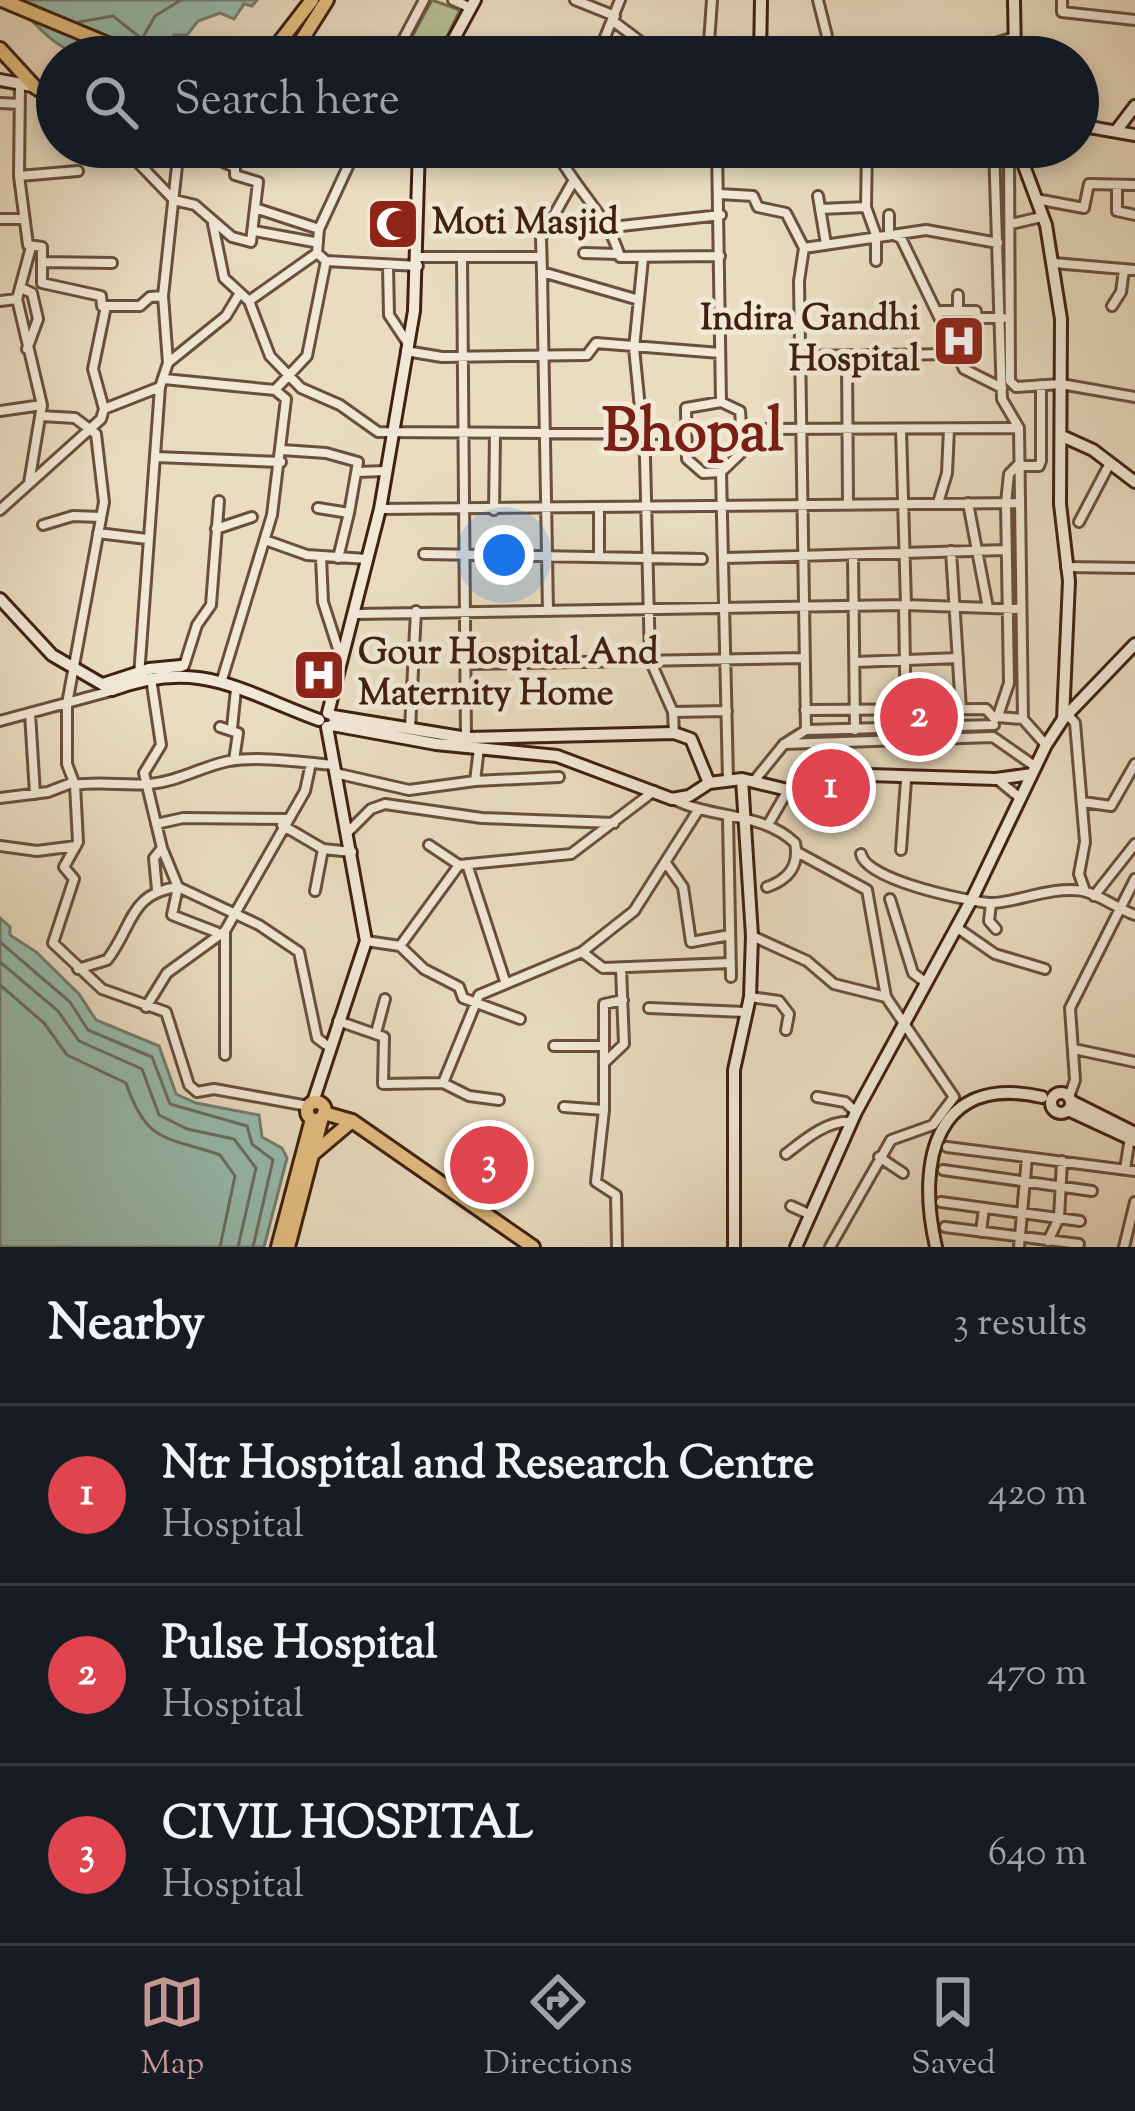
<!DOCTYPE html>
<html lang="en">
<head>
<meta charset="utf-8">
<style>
  body { margin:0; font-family:"Sorts Mill Goudy",serif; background:#242831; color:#f1f3f6 }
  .you { position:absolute; left:504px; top:555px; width:42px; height:42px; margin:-30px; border:9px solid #fff; border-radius:50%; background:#1a73e8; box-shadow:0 0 0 18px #1a73e833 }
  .badge { display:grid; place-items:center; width:78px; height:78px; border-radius:50%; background:#c59692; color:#fff; font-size:39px; font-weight:700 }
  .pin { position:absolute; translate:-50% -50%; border:6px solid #fff; box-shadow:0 3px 12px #0006 }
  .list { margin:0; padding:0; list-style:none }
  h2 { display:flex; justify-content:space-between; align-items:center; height:156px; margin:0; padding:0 48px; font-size:51px }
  h2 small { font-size:39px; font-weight:400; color:#9ea1a6 }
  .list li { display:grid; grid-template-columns:78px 1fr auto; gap:36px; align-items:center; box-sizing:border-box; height:180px; padding:0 48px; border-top:3px solid #363941 }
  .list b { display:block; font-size:45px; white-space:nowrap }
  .list p { margin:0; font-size:39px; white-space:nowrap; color:#9ea1a6 }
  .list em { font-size:39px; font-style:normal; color:#9ea1a6 }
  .icon { flex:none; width:66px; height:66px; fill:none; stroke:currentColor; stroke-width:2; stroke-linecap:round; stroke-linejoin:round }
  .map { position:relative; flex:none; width:1135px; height:1247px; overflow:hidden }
  .search { position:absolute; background:#171b24; box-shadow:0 6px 18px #0003; left:36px; right:36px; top:36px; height:132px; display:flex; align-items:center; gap:30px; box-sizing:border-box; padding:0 42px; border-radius:66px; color:#9ea1a6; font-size:45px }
  .sheet { height:696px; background:#171b24 }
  nav { display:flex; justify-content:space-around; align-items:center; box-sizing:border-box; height:168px; border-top:3px solid #363941; background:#171b24; font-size:33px; color:#9ea1a6 }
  nav a { display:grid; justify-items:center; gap:6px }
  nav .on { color:#c59692 }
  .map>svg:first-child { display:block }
</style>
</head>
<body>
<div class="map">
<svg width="1135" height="1247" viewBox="0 0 1135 1247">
  <rect width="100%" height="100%" fill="#e9dcc0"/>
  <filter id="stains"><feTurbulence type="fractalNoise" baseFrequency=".00167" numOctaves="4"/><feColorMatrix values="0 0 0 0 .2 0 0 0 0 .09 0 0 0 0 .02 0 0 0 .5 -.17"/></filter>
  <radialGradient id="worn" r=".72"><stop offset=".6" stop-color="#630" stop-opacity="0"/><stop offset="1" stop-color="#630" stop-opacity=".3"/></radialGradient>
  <path fill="#b5c093" stroke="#7b7052" stroke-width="3" d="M 432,0 L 460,10 L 437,57 L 401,57 Z"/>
  <path fill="#97bcaf" stroke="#757e6f" stroke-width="3" d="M 12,0 L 257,0 L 252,6 L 244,4 L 234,19 L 220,13 L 198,21 L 187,35 L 174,35 L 170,57 L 116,57 L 109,42 L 98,42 L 94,57 C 60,56 33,22 12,0 Z
    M 0,918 L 10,927 L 10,935 L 36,952 L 79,994 L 96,1020 L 159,1046 L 176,1094 L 196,1103 L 259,1115 L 262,1137 L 282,1148 L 287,1158 L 264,1247 L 0,1247 Z"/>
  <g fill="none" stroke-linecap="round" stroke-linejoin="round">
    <path stroke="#6c6e60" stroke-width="3" d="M 79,22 L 113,16 L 142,39 L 155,16 L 181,0
      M 0,942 L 70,1002 L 88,1030 L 152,1057 L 170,1104 L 247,1126 L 252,1144 L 273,1160 L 253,1247
      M 0,962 L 58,1011 L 79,1041 L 142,1069 L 159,1115 L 187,1129 L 234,1139 L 256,1168 L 238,1247
      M 0,985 L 44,1023 L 67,1055 L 126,1083 C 147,1144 165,1136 220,1155 L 235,1176 L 220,1247"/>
    <g stroke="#6b4f3c" stroke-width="14">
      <path id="street" d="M 453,0 L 471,8
        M 575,0 L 615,16
        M 818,0 L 830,48 L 843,45
        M 1062,0 L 1062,12 L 1135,20
        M 613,21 L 661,57
        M 957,55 L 1015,37
        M 394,57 L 424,0
        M 597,57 L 620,0
        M 708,57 L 712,0
        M 815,57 L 830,48
        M 20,84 L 19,176 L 28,245 L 42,247 L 42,283 L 101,296 L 102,306 L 140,306 L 150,297 L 163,296
        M 0,103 L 20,104
        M 123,147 L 174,200 L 195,205 L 232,237 L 251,242 L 258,182 L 235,175 L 235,167 L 187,147
        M 357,147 L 319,229 L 317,253 L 326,261 L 418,266
        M 554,147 C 573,188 608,214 620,257 L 720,256
        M 717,147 L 721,402
        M 867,147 L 866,207 L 876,235 L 876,261
        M 994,147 L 1002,399 L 1019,428 L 1023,719 L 1046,745
        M 1009,147 L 1010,381 L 1016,387 L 1061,384 L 1135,397
        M 19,176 L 78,171
        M 574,180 L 541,238 L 542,272 L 639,300
        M 1117,185 L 1117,211 L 1135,215
        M 720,194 L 753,196 L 758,207 L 786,213 L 804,248 L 799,281 L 806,730
        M 818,196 L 826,244
        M 1036,199 L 1084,208 L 1089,184 L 1135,185
        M 258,209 L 319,229
        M 820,209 L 866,207
        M 889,215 L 889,233 L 901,238 L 964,369 L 1002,388
        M 0,219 L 23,219
        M 213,224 L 224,278 L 249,301 L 270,356 L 301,388 L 340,405 L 378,432 L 684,434
        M 1011,224 L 1041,217
        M 612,227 L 721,215
        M 254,231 L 314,242
        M 804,248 L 926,230 L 998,243
        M 584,253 L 618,254
        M 418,257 L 538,257
        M 462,257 L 466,741
        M 643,259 L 634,348 L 645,458 L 650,660 L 673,712 L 674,733
        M 42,262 L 112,263
        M 1054,263 L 1135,270
        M 388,266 L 389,315 L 407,342
        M 542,272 L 548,611
        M 21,288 L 32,293 L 38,319 L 27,349
        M 958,295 L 958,307
        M 17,299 L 42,405 L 29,483
        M 0,301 L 17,299 L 31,247
        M 249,301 L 317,253
        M 1112,306 L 1121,292 L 1124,270
        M 941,311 L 976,311 L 977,318 L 1003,318
        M 406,351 L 442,357 L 587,355 L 596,343 L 720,353
        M 847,355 L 848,505
        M 799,356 L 953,354
        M 169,362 L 226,316 L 238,296
        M 164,379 L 275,390 L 286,399 L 272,515 L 221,683
        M 275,390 L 307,356 L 326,261
        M 721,402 L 740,411 L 743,451 L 721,472 L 703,473 L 687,459 L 686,408 Z
        M 104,409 L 93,369 L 106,306
        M 0,411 L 42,405
        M 41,416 L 75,418 L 96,434 L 104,502 L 67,704 L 67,764 L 75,785 L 78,842 L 64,867 L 74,879 L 53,943 L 102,989 L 166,1012 L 189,1085 L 197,1092 L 214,1089 L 308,1106
        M 744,429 L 1019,428
        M 901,429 L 906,605
        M 282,450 L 326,453 L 358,462 L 349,513
        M 156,457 L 281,462
        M 1017,466 L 1039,466 L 1041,461 L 1041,385
        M 357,472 L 385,471
        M 721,472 L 728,780
        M 938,503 L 947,473 L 949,429
        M 968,503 L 988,608
        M 318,508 L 349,513 L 338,558
        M 380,509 L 1018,503
        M 0,510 L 101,419 L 104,409 L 160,387
        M 494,510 L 495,434
        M 1079,522 L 1110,463
        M 43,525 L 73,516 L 101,517
        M 216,529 L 252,517
        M 98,533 L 147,539
        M 265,540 L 307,555 L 367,559
        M 951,551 L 961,710
        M 424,554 L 702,559
        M 853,555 L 855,730
        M 321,557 L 323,602 L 341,658
        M 599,557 L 599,509
        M 725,558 L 1006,550
        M 1066,567 L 1135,568
        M 904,605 L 906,729
        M 357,614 L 906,605 L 1020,609
        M 856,662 L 958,658
        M 470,664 L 803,658
        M 184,666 L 197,625 L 211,605 L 219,501
        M 139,676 L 160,387 L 168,363 L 163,296 L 179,147
        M 151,678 L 161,745 L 144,773 L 162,848 L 178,887 L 259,925 L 299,952 L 317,1038 L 329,1047
        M 805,710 L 986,709 L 995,719
        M 673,712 L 727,711
        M 30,713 L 35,794
        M 999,713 L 1009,683 L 1006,503 L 1009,474 L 1016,467
        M 1068,715 L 1075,723 L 1085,842 L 1079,874 L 1085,891
        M 997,717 L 1023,719
        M 0,721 L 111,691
        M 220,727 L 238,733 L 234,760
        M 232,728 L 236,689
        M 410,729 L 416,611
        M 784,744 L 993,737 L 1036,767
        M 335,773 L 409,790 L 475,781 L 479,748
        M 998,780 L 1020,798
        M 475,781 L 559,777
        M 754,781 L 784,744 L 806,730 L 994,725
        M 75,785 C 100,781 124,786 150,784 C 180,781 203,766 229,761 C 262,756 300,762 333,765
        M 0,798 L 48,792 L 74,782
        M 673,799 C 714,820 761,811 795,843 C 800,867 787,880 767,887
        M 1083,802 L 1111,806 L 1135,764
        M 728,818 L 731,977
        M 769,823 L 788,790
        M 156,824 L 183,818 L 285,819
        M 282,825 L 323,849 L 352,852
        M 347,833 L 371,809 L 385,804 L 482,818 L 614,823
        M 429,845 L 459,865
        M 0,846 L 37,851 L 76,846
        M 901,850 L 906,780
        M 797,852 L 867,890 L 886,997 L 954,1097 L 933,1125 L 891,1140 L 830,1247
        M 861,854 C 866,880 963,900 989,903 C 1010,905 1052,885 1083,891 C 1100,895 1118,909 1135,915
        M 666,863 L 683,887 L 691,942 L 730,935
        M 467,864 L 505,981
        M 157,890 L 154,858 L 162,848
        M 315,891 L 323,849
        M 1094,896 L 1135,844
        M 890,899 L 913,973 L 925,982
        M 991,904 L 989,921 L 996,929
        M 956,927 L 995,954 L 1045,969
        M 225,931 L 225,1055
        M 752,936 L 807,961 L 834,984 L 886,997
        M 366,941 L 400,946 L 459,865 L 571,854 L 654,791
        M 400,946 L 424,969 L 459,987 L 463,998 L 520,1019
        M 582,952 L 603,968 L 730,963
        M 78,969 L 107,960 C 133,927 129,893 178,887 L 172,915 L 216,932
        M 750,997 L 779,1001 L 789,1014 L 786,1030
        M 146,1007 L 167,973 L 225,931 L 305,791 L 311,763
        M 649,1008 L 745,1012
        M 338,1021 L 384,1037 L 383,1084 L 443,1083 L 469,1096 L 499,1100
        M 376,1033 L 385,999
        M 554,1046 L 604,1046
        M 1074,1049 L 1135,1062
        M 604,1063 L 624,1044 L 621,968
        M 443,1083 L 479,995 L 582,952 L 634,911 L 697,812
        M 817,1097 L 845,1102 L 856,1112
        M 1069,1097 L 1075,1080 L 1070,1008 L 1135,879
        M 564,1107 L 604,1110
        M 947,1147 L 1135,1171
        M 786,1154 C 804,1140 827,1120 851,1122
        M 879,1157 L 903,1173
        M 1125,1169 L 1130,1138
        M 943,1170 L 1092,1191
        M 941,1202 L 1080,1221
        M 791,1206 L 811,1215
        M 945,1227 L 1079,1244
        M 981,1232 L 984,1208
        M 1048,1241 L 1059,1218 L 1062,1161
        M 617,1247 L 616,1195 L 596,1182 L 604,1110 L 604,1004 L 623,1000
        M 1019,1247 L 1027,1157
        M 1124,1247 L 1135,1202"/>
    </g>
    <g stroke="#412010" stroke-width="16">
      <path id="secondary" d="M 1014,0 L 1015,57
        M 444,57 L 475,0
        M 760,57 L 761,0
        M 0,80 L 32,86
        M 1078,125 L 1135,135
        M 1116,131 L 1135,106
        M 1017,147 L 1046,225 L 1061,319 L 1060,504 L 1069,581 L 1063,719
        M 1062,436 L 1093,450 L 1135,482
        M 0,599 L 52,655 L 112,690 C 199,658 238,690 319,720
        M 103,684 L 149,669 L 181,666
        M 328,713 L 380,509 L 414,311 L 419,147
        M 333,716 L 467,738 L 674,733 L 691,739 L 709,783
        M 332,725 L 436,744 L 557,756 L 672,799 L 689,796 L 709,783 L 742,779 L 788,790 L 869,775 L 996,779 L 1032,774
        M1051 1103a10 10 0 1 1 20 0a10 10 0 1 1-20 0Z
        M 1071,1101 L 1135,1133
        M 313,1102 L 366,941 L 327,727
        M 1068,1110 L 1135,1141
        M 734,1247 L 734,1070 L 750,997 L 752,936 L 742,779
        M 796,1247 L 856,1112 L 973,897 L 1046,745 L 1063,719 L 1135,644
        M 936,1247 C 916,1160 936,1073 1042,1097"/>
    </g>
    <g stroke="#412010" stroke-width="18">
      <path id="primary" d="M 2,0 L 139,57
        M 0,49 L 35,87 L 57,100
        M 268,57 L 312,0
        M 291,57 L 327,0
        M307 1111a9 9 0 1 1 18 0a9 9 0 1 1-18 0Z
        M 324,1113 L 352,1121 L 533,1247
        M 313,1154 L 352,1121
        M 278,1247 L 312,1119
        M 288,1247 L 322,1117"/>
    </g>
    <use href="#street" stroke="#f1e8d6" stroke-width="8"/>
    <use href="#secondary" stroke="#f1e8d6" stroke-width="10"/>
    <use href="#primary" stroke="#e4be80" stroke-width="12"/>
  </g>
  <defs>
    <g id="mosque-square" transform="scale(2.7)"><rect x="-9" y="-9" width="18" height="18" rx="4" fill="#8f2418" stroke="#f1e8d6"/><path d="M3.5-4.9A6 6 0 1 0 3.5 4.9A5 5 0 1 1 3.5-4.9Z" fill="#fff"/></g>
    <g id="hospital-square" transform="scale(2.7)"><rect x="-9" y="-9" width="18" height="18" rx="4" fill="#8f2418" stroke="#f1e8d6"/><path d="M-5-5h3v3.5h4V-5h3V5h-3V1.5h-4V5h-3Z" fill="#fff"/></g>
  </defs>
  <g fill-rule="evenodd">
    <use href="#mosque-square" x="393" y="224"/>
    <use href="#hospital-square" x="959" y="341"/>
    <use href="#hospital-square" x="319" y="675"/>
  </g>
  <g text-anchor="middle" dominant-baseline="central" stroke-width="10" stroke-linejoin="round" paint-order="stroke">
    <g font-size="36" font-weight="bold" fill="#412010" stroke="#f1e8d6" text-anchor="start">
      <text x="432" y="224">Moti Masjid</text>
      <text x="920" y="320" text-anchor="end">Indira Gandhi<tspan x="920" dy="41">Hospital</tspan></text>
      <text x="358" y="654">Gour Hospital And<tspan x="358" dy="41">Maternity Home</tspan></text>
    </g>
    <g font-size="60" font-weight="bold" fill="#7a1f14" stroke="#f1e8d6">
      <text x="693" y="435">Bhopal</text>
    </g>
  </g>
  <rect width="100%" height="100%" filter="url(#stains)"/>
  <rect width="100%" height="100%" fill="url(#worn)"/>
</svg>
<div class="you"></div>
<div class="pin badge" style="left:831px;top:788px;background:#e0444e">1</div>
<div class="pin badge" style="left:919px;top:717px;background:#e0444e">2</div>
<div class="pin badge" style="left:489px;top:1165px;background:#e0444e">3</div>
<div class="search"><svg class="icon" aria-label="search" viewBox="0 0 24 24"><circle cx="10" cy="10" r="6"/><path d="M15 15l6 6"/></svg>Search here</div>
</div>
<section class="sheet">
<h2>Nearby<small>3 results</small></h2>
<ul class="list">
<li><span class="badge" style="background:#e0444e">1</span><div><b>Ntr Hospital and Research Centre</b><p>Hospital</p></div><em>420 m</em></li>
<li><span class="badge" style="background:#e0444e">2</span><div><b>Pulse Hospital</b><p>Hospital</p></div><em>470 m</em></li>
<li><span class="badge" style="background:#e0444e">3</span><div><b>CIVIL HOSPITAL</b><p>Hospital</p></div><em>640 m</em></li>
</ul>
</section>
<nav>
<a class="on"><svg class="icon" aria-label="map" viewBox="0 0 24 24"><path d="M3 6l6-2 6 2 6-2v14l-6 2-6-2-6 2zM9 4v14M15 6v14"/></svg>Map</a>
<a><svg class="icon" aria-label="directions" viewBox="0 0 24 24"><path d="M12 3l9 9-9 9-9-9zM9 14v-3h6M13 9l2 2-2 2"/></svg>Directions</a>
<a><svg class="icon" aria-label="saved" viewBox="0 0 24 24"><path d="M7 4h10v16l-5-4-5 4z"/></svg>Saved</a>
</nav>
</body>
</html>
